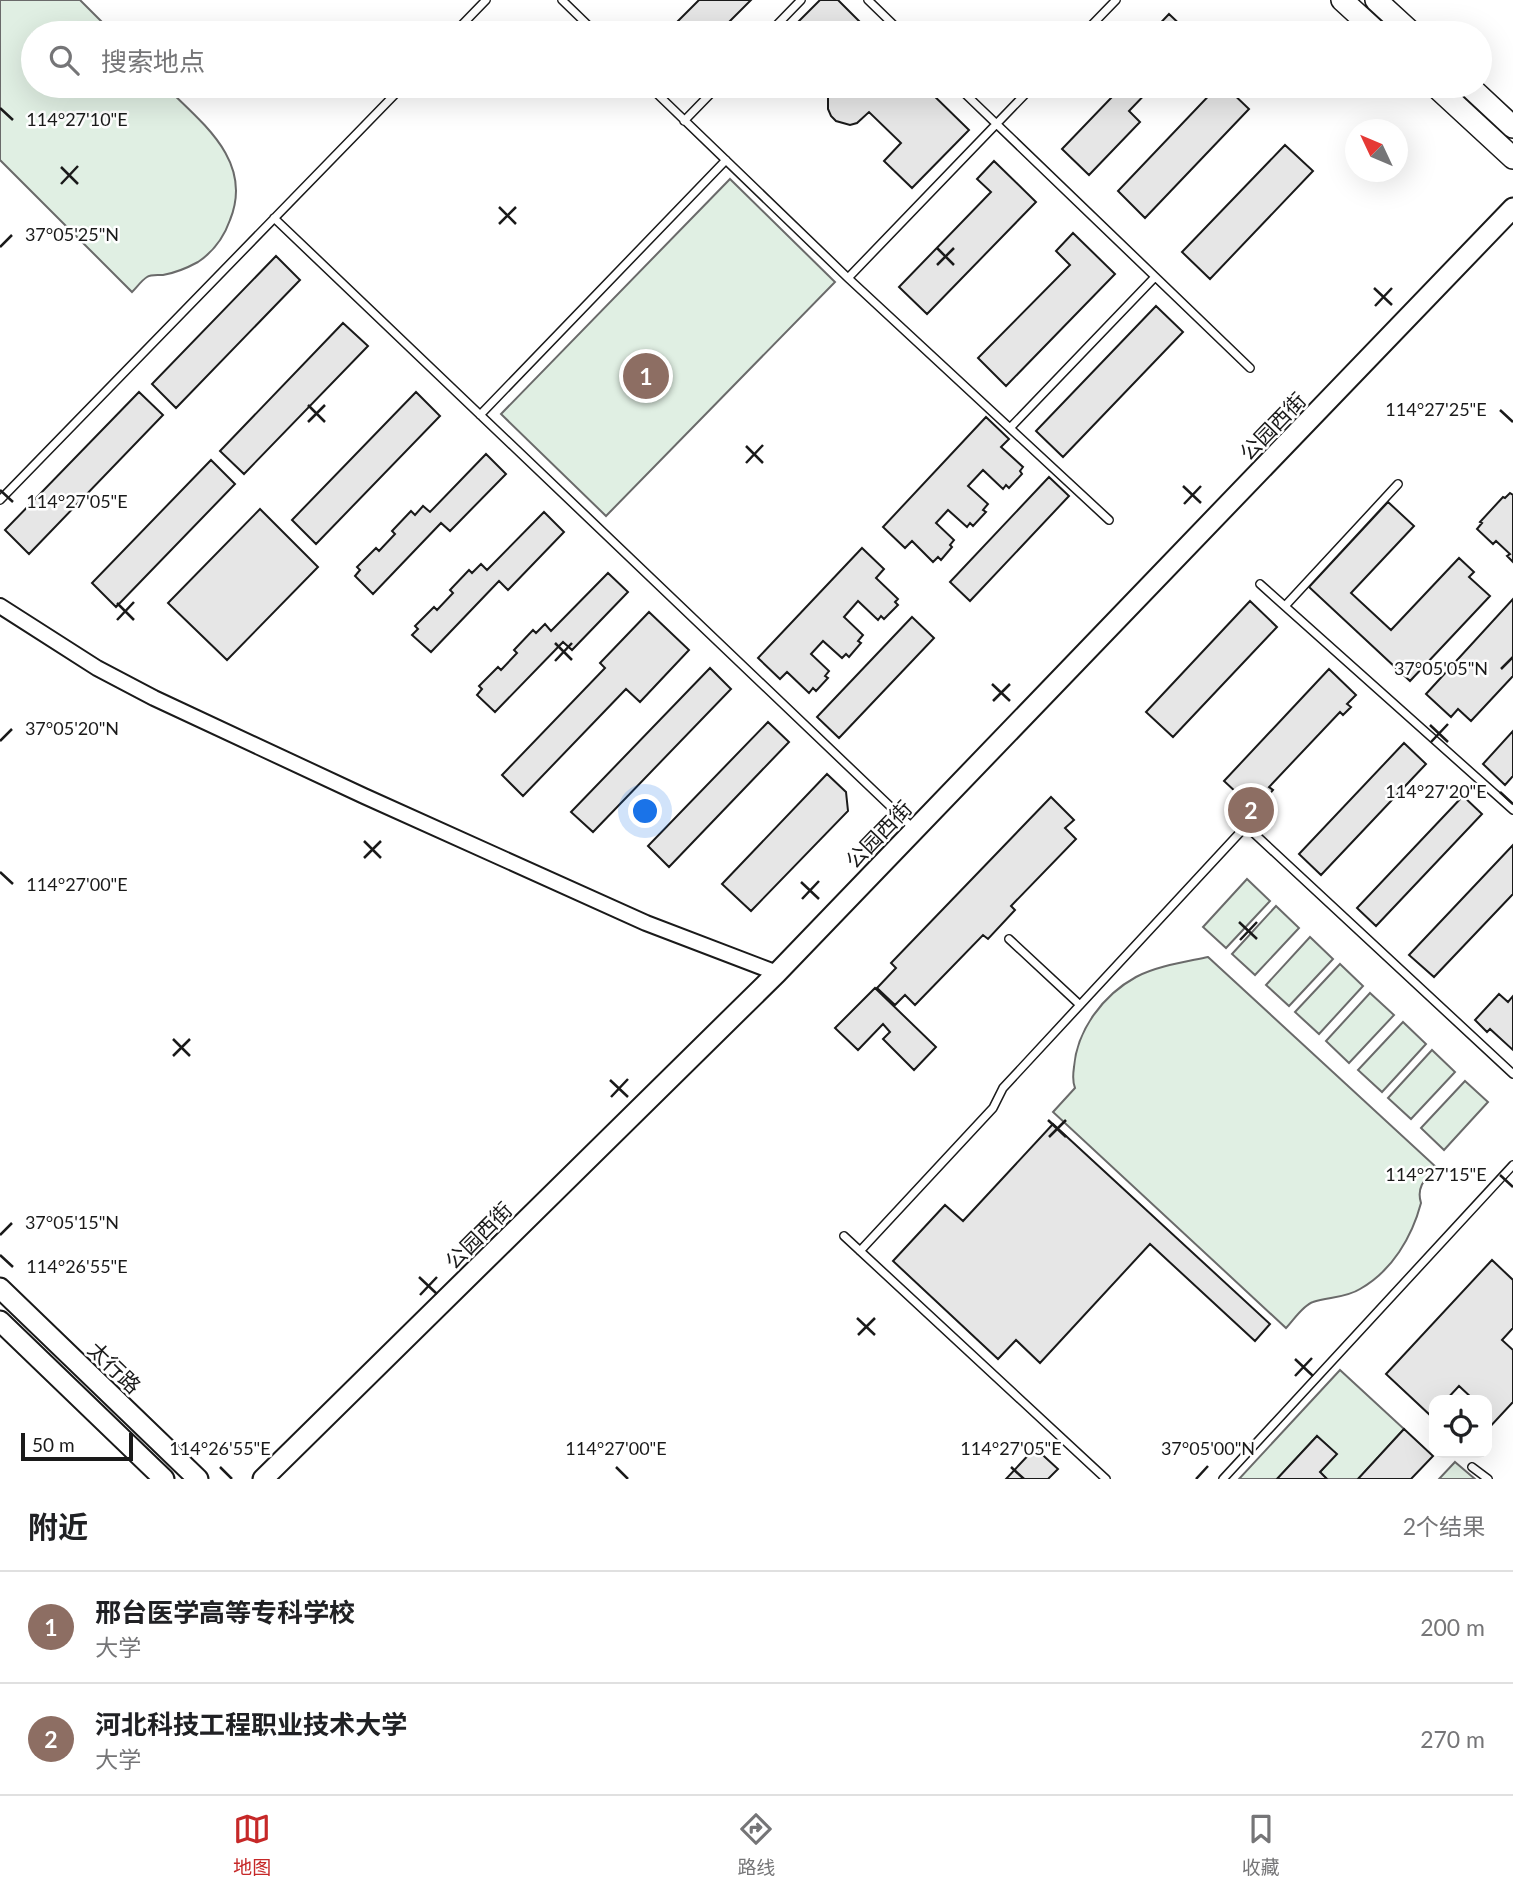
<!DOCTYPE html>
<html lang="zh">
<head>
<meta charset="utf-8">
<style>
  body { margin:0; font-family:Lato,"Noto Sans SC",sans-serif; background:#f6f6f6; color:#202124 }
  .controls { position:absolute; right:21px; bottom:21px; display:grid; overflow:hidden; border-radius:14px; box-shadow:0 7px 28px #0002 }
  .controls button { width:63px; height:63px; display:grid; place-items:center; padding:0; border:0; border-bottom:2px solid #e0e0e0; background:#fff; color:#202124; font:35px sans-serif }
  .compass { position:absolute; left:1345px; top:119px; width:63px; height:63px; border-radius:50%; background:#fff; box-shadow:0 7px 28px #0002; rotate:314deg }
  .scale { position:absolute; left:21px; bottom:18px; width:112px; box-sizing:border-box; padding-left:7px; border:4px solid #1a1a1a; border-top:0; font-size:19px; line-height:24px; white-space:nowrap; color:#1a1a1a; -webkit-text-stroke:5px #fff; paint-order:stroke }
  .you { position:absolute; left:646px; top:812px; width:24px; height:24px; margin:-18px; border:5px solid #fff; border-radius:50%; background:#1a73e8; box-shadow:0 0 0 10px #1a73e833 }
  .badge { display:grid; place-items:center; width:46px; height:46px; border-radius:50%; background:#c62828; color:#fff; font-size:23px; font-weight:700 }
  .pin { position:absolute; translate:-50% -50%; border:4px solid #fff; box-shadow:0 2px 7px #0006 }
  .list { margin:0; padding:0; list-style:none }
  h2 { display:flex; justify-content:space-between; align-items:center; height:91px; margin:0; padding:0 28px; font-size:30px }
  h2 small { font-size:23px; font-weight:400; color:#757577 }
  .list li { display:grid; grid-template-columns:46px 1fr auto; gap:21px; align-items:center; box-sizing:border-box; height:112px; padding:0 28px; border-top:2px solid #e0e0e0 }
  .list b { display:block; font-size:26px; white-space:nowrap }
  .list p { margin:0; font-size:23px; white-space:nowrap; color:#757577 }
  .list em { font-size:23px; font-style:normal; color:#757577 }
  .icon { flex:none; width:38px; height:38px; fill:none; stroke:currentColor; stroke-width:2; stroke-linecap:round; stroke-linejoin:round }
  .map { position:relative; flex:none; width:1513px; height:1479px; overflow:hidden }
  .search { position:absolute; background:#fff; box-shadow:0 7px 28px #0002; left:21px; right:21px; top:21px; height:77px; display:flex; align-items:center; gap:18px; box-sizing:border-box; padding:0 24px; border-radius:38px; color:#757577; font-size:26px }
  .sheet { height:315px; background:#fff }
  nav { display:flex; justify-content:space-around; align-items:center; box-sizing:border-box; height:98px; border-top:2px solid #e0e0e0; background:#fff; font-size:19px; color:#757577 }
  nav a { display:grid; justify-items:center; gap:4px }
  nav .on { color:#c62828 }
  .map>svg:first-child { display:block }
</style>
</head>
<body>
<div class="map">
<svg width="1513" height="1479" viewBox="0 0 1513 1479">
  <rect width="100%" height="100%" fill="#fff"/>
  <path fill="#e0efe3" stroke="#6a6a6a" stroke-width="2" d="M 0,0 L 80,0 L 113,33 L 33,33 L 33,86 L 165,86 C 202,123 254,161 230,220 C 224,237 213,252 198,262 C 187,268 175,273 163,275 C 158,275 151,274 147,277 C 142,280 137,287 132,292 L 0,160 Z
    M 730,179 L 835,282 L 606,516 L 501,414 Z
    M 1247,879 L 1270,901 L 1226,948 L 1203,927 Z
    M 1276,906 L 1299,928 L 1255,975 L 1232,954 Z
    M 1310,937 L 1333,959 L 1289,1006 L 1266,985 Z
    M 1208,957 L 1436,1167 C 1425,1179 1416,1187 1421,1203 C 1412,1237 1392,1271 1360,1289 C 1346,1298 1328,1297 1313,1302 C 1303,1305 1293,1321 1286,1328 L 1053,1112 L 1075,1088 C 1072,1081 1073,1074 1074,1067 C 1077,1030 1103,995 1136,977 C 1157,966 1185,962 1208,957 Z
    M 1340,964 L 1363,986 L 1319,1034 L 1295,1012 Z
    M 1370,993 L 1394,1015 L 1349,1063 L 1326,1041 Z
    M 1403,1022 L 1426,1044 L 1382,1092 L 1358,1070 Z
    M 1432,1050 L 1455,1072 L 1411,1119 L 1388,1098 Z
    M 1465,1081 L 1488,1102 L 1444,1150 L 1421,1128 Z
    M 1340,1370 L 1404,1429 L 1358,1479 L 1327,1479 L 1320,1472 L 1336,1454 L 1317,1436 L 1277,1479 L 1239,1479 Z
    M 1455,1462 L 1475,1479 L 1439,1479 Z"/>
  <path fill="#e6e6e6" stroke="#1a1a1a" stroke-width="2" d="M 699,0 L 751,0 L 718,33 L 666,33 Z
    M 820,0 L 838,0 L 871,33 L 787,33 Z
    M 1169,14 L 1189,33 L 1151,33 Z
    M 837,86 L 924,86 L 969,130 L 912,188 L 884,161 L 901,143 L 869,112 L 857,123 L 850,125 L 836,121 L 831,116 L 828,109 L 828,95 Z
    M 1101,86 L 1153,86 L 1129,111 L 1140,122 L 1089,175 L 1062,149 L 1112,97 Z
    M 1218,86 L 1225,86 L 1249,109 L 1145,218 L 1118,191 Z
    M 1285,145 L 1313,171 L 1210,279 L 1182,252 Z
    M 994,161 L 1036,202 L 927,314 L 899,287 L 991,192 L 977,179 Z
    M 1073,233 L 1115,274 L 1006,386 L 978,358 L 1070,265 L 1056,251 Z
    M 276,256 L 300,280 L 176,408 L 152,384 Z
    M 1156,306 L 1183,332 L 1063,457 L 1036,431 Z
    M 343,323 L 368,346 L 244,474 L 220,451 Z
    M 139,392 L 163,415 L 29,554 L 5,530 Z
    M 416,392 L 440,416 L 316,544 L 292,520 Z
    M 986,417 L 1009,439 L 1001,447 L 1023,467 L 1020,471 L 1022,474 L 1009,488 L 1006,485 L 1003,489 L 983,470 L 968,486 L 988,504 L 983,510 L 986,512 L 973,526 L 970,523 L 967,527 L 948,510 L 936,523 L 954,540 L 950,545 L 952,547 L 941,560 L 938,557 L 933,562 L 912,541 L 905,548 L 883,527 Z
    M 486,454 L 506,474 L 450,531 L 441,523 L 373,594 L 355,576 L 360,570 L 357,567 L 376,548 L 379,551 L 395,534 L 392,531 L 411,511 L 415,515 L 423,506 L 430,512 Z
    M 211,460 L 235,484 L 116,607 L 92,583 Z
    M 1049,477 L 1069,496 L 970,601 L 950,582 Z
    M 1510,493 L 1513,495 L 1513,562 L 1507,556 L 1510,554 L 1496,541 L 1493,544 L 1477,529 L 1482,523 L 1480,522 L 1503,497 L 1505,498 Z
    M 1388,502 L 1414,526 L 1351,593 L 1391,630 L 1459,558 L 1474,572 L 1469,577 L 1490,596 L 1410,681 L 1309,587 Z
    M 260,509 L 318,567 L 227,660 L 168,603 Z
    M 544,512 L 564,532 L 508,590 L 499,581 L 431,652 L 412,635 L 418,629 L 415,626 L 434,607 L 437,610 L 453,593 L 450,590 L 469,570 L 472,573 L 481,564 L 487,570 Z
    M 862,548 L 884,569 L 876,578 L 898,599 L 895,602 L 898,605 L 884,619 L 881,616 L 878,620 L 858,601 L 844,617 L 863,635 L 858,641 L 861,643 L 849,657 L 846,654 L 842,658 L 823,641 L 811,654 L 829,671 L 825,676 L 828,678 L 816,691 L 813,688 L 809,693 L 787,672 L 780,679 L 758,658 Z
    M 608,573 L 628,592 L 572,650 L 563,642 L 495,712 L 477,695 L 482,689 L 479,686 L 498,667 L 501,670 L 517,653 L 514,650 L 533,630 L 536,633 L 545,624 L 551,631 Z
    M 1513,599 L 1513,676 L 1471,721 L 1458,709 L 1451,717 L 1426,694 Z
    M 1250,601 L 1277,627 L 1173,737 L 1146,712 Z
    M 649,612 L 689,650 L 640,702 L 626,689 L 523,796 L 502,775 L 605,668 L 600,663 Z
    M 912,617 L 934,638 L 839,738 L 817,717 Z
    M 710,668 L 731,689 L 593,832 L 571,812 Z
    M 1329,669 L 1356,695 L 1347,704 L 1351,707 L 1343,715 L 1340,712 L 1269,787 L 1273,790 L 1265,799 L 1262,795 L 1251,806 L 1224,781 Z
    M 768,722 L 789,742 L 669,867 L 648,846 Z
    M 1513,731 L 1513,776 L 1505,785 L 1483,764 Z
    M 1404,743 L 1426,764 L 1321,875 L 1299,854 Z
    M 827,774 L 846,792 L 848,811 L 751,911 L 722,884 Z
    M 1463,796 L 1482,814 L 1376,926 L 1357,908 Z
    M 1051,797 L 1074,820 L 1065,828 L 1076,839 L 1011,906 L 1015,910 L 988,939 L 983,935 L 915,1005 L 905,995 L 895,1005 L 877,988 L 896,968 L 891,963 Z
    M 1513,845 L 1513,894 L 1434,977 L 1409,955 Z
    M 875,988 L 936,1047 L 914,1070 L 883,1039 L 890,1032 L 883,1024 L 858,1050 L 835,1028 Z
    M 1499,994 L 1508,1002 L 1513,996 L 1513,1050 L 1490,1029 L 1487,1032 L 1475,1020 Z
    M 1053,1124 L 1270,1324 L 1255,1341 L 1150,1244 L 1040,1363 L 1016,1340 L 998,1359 L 893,1261 L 945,1205 L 963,1221 Z
    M 1492,1260 L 1513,1280 L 1513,1328 L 1502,1340 L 1513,1350 L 1513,1402 L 1487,1430 L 1487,1400 L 1474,1400 L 1459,1386 L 1446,1400 L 1434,1400 L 1434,1413 L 1431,1416 L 1386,1374 Z
    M 1404,1429 L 1433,1456 L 1411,1479 L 1358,1479 Z
    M 1317,1436 L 1337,1454 L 1320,1472 L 1327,1479 L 1277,1479 Z
    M 1035,1448 L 1058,1469 L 1048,1479 L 1006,1479 Z"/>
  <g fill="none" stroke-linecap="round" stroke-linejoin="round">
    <g stroke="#1a1a1a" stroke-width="10">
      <path id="lane" d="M 562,0 L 596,33
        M 868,0 L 902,33
        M 454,33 L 486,0
        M 769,33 L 801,0
        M 1084,33 L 1116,0
        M 649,86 L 848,278 L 1109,520
        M 957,86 L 1250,368
        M 684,121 L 718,86
        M 274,218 L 914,829
        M 848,278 L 1033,86
        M 480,415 L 726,160
        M 1010,428 L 1155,277
        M 0,500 L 403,86
        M 1260,584 L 1513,810
        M 1285,606 L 1398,484
        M 1009,939 L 1080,1005
        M 844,1236 L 1106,1479
        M 860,1251 L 993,1108 L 1003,1088 L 1246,826 L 1513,1074
        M 1472,1467 L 1488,1479
        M 1223,1479 L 1513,1165"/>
    </g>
    <g stroke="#1a1a1a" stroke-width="18">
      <path id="street" d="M 0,606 L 97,668 L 154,698 L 364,796 L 646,923 L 777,973"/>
    </g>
    <g stroke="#1a1a1a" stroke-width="23">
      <path id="secondary" d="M 0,1288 L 198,1479
        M 0,1321 L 164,1479
        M 263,1479 L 777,973 L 1513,208"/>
    </g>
    <g stroke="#1a1a1a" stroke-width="24">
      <path id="primary" d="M 1342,0 L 1378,33
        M 1376,0 L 1412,33
        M 1435,86 L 1513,158
        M 1469,86 L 1513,127"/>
    </g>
    <use href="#lane" stroke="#fff" stroke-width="7"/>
    <use href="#street" stroke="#fff" stroke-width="14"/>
    <use href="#secondary" stroke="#fff" stroke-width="19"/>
    <use href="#primary" stroke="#fff" stroke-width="21"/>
  </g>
  <path fill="none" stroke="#1a1a1a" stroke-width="2.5" d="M 0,108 L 13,120M 61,167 L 78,184M 61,184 L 78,166M 499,207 L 516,224M 499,224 L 516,207M 0,247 L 12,235M 937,248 L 954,265M 937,265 L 954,248M 1374,288 L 1392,305M 1375,306 L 1392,288M 308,405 L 325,422M 1500,410 L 1513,422M 308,422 L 325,405M 746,446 L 763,463M 746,463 L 763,445M 1183,486 L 1201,503M 0,490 L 13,502M 1184,504 L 1201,486M 117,603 L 134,620M 117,620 L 134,602M 555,643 L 572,660M 555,661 L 572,643M 1501,669 L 1513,657M 992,684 L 1010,701M 993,701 L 1010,684M 1430,725 L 1448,742M 0,741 L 12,729M 1431,742 L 1448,724M 1500,792 L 1513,804M 364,841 L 381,858M 364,858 L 381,841M 0,872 L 13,884M 801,882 L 819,899M 802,899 L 819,881M 1239,922 L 1257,939M 1240,940 L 1257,922M 173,1039 L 190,1056M 173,1056 L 190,1039M 610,1080 L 628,1097M 611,1097 L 628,1079M 1048,1120 L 1066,1137M 1049,1137 L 1066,1120M 1500,1175 L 1513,1187M 0,1235 L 12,1223M 0,1255 L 13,1267M 419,1277 L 437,1294M 420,1295 L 437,1277M 857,1318 L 875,1335M 858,1335 L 875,1318M 1295,1359 L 1313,1376M 1295,1376 L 1312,1358M 220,1467 L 232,1479M 616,1467 L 628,1479M 1011,1467 L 1024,1479M 1196,1479 L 1208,1466"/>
  <g text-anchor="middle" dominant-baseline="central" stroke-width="5" stroke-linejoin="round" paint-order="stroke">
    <g font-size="21" fill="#1a1a1a" stroke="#fff">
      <text transform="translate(1272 426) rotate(-46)">公园西街</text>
      <text transform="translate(878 834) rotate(-46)">公园西街</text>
      <text transform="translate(478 1235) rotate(-45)">公园西街</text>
      <text transform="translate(115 1367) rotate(44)">太行路</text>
    </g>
  </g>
  <g font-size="18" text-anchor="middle" fill="#1a1a1a" stroke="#fff" stroke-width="5" stroke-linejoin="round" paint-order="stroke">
    <text x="77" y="126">114°27'10"E</text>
    <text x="72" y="241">37°05'25"N</text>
    <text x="1436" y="416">114°27'25"E</text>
    <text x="77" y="508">114°27'05"E</text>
    <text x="1441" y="675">37°05'05"N</text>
    <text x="72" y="735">37°05'20"N</text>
    <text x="1436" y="798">114°27'20"E</text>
    <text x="77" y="891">114°27'00"E</text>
    <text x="1436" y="1181">114°27'15"E</text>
    <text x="72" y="1229">37°05'15"N</text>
    <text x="77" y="1273">114°26'55"E</text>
    <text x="1208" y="1455">37°05'00"N</text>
    <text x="220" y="1455">114°26'55"E</text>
    <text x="616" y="1455">114°27'00"E</text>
    <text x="1011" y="1455">114°27'05"E</text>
  </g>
</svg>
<div class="controls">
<button><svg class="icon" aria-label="locate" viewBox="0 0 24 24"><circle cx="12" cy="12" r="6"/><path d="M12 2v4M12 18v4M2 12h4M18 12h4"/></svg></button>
</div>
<svg class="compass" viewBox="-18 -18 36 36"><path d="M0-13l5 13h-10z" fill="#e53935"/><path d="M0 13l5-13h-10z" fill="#757577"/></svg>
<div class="scale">50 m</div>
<div class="you"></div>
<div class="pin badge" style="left:646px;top:376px;background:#8d6e63">1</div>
<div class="pin badge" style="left:1251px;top:810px;background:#8d6e63">2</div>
<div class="search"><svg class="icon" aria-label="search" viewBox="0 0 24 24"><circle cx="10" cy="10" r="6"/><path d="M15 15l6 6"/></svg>搜索地点</div>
</div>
<section class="sheet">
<h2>附近<small>2个结果</small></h2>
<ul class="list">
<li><span class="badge" style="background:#8d6e63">1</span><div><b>邢台医学高等专科学校</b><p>大学</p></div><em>200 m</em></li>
<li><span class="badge" style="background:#8d6e63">2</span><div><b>河北科技工程职业技术大学</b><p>大学</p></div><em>270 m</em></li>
</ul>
</section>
<nav>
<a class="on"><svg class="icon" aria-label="map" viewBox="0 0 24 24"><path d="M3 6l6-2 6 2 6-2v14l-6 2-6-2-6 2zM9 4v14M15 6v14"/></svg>地图</a>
<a><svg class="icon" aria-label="directions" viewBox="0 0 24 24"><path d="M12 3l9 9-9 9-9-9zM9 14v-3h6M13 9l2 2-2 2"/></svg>路线</a>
<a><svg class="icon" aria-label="saved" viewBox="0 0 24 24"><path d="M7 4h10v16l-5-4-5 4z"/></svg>收藏</a>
</nav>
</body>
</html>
